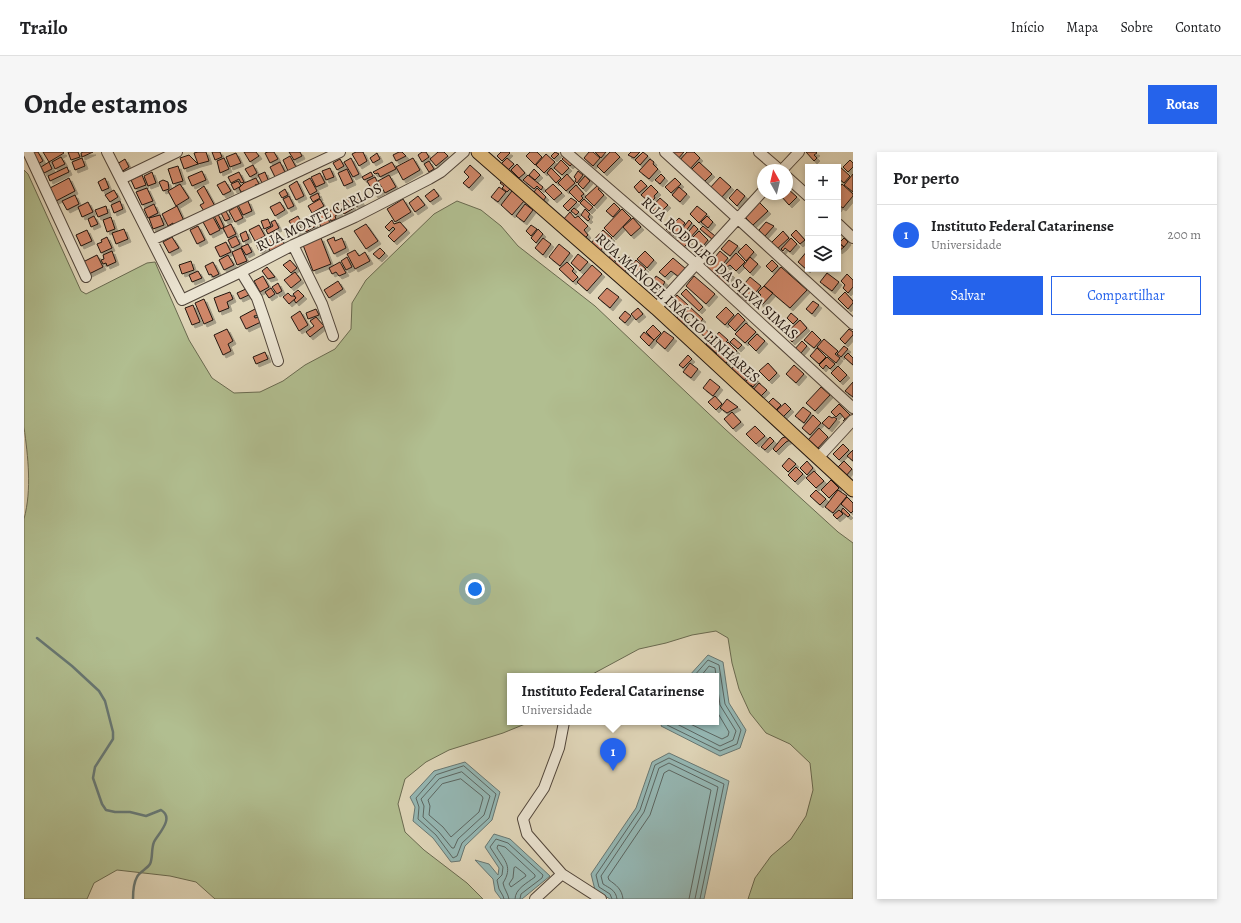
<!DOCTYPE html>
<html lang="pt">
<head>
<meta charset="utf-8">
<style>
  body { margin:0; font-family:Alegreya,serif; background:#f6f6f6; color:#202124 }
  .controls { position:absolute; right:12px; top:12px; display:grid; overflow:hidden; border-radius:0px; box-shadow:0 2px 6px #0003 }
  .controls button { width:36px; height:36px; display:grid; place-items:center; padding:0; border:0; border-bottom:1px solid #e0e0e0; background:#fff; color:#202124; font:20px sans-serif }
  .compass { position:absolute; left:733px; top:12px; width:36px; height:36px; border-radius:50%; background:#fff; box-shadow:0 2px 6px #0003; rotate:352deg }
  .you { position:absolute; left:451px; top:437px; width:14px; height:14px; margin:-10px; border:3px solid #fff; border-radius:50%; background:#1a73e8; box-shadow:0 0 0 6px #1a73e833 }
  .badge { display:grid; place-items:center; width:26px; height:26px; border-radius:50%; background:#2563eb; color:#fff; font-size:13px; font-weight:700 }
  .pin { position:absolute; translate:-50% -33px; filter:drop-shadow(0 1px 2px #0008) }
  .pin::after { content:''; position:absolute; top:21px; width:14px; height:12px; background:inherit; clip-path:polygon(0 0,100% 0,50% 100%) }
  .popup { position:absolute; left:483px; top:521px; width:212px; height:52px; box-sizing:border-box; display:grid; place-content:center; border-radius:0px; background:#fff; filter:drop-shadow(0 1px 3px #0005); font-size:13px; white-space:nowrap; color:#757577 }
  .popup b { font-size:15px; color:#202124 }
  .popup::after { content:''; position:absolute; left:50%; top:100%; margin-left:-8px; border:8px solid transparent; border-top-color:#fff }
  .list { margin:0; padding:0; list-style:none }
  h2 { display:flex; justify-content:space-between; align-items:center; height:52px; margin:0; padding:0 16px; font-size:17px }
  h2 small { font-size:13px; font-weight:400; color:#757577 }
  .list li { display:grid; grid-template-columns:26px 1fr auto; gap:12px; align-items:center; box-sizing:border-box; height:60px; padding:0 16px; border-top:1px solid #e0e0e0 }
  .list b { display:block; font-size:15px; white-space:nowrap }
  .list p { margin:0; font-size:13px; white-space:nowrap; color:#757577 }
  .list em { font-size:13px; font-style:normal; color:#757577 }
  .actions { display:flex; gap:8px; padding:12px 16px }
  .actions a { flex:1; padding:9px 0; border:1px solid #2563eb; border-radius:0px; text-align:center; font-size:14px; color:#2563eb }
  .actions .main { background:#2563eb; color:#fff }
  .icon { flex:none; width:22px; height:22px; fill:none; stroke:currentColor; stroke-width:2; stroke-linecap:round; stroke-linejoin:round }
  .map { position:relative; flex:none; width:829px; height:747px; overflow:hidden; border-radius:0px }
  header { display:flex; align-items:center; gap:24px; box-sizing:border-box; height:56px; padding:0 20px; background:#fff; border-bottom:1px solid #e0e0e0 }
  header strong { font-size:19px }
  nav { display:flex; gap:22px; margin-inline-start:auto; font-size:14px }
  .intro { display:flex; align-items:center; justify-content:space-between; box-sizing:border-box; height:96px; padding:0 24px }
  h1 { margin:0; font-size:28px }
  .button { padding:10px 18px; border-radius:0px; background:#2563eb; color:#fff; font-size:14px; font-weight:700 }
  main { display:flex; gap:24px; padding:0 24px }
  aside { flex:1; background:#fff; border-radius:0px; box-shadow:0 2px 6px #0003 }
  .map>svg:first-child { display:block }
</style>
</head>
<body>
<header>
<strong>Trailo</strong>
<nav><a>Início</a><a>Mapa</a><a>Sobre</a><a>Contato</a></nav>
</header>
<div class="intro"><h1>Onde estamos</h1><a class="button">Rotas</a></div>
<main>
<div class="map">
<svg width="829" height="747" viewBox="0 0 829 747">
  <defs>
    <filter id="shadow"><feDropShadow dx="3" dy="3" stdDeviation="0" flood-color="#0004"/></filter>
  </defs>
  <rect width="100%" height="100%" fill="#e0d6b9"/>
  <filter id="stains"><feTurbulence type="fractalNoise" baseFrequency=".005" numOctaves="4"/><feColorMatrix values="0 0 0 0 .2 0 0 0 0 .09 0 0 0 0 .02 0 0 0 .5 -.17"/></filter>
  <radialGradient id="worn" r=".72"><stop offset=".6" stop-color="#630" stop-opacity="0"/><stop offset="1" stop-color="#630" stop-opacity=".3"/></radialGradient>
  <path fill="#b1be90" stroke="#696a50" d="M 0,18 L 4,22 L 57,139 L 62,142 L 123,111 L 131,110 L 165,188 L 188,226 L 210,241 L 236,240 L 259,229 L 281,213 L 311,197 L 327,177 L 328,151 L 342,128 L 410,62 L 433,49 L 457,58 L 477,74 L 494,94 L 571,154 L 701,277 L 814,380 L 829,391 L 829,747 L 724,747 L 731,726 L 747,704 L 767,687 L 782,664 L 789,638 L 786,611 L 766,592 L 742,581 L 726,561 L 715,537 L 708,511 L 704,486 L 692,479 L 668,483 L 642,491 L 615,497 L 565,524 L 486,524 L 486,570 L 506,570 L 479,581 L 425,598 L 402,610 L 381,627 L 374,652 L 381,680 L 400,698 L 443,731 L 459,747 L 191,747 L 172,730 L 146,724 L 93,718 L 70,731 L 63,747 L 0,747 L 0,367 C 8,337 4,305 0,275 Z"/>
  <path fill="#95b8b5" stroke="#677773" d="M 684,503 L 699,510 L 705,551 L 722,578 L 716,596 L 696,604 L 637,574 L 639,570 L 692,570 L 692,524 L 665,524 Z
    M 645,601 L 705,629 L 680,747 L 586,747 L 571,738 L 567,722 L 612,656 L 628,610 Z
    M 441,610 L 476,640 L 468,668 L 441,694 L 436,709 L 427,710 L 409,686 L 389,669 L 391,655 L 386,645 L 410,619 Z
    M 470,682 L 486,687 L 526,724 L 498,747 L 477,747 L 471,739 L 469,727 L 451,708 L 465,712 L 474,723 L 475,716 L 461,695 Z"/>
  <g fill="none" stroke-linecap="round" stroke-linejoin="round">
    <path stroke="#5b6662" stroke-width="1" d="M 642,570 L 643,573 L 696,599 L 713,592 L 717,578 L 701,552 L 695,513 L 684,508 L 670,524
      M 649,570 L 696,594 L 709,588 L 712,579 L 696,553 L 691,516 L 685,514 L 677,524
      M 662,570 L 698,587 L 704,584 L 705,580 L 692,558
      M 440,614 L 472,642 L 465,666 L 438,691 L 433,704 L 429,706 L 412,683 L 394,667 L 395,655 L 392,646 L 412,623 Z
      M 438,620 L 466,644 L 460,663 L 434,687 L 430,696 L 428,696 L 415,680 L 399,665 L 400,654 L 397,647 L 415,627 Z
      M 437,627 L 458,644 L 459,646 L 455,660 L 427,685 L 419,675 L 405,663 L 406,654 L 404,648 L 418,632 Z
      M 492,715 L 501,722 L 502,724 L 487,735 L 485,732 L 489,726 L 490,716 Z
      M 480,747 L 479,744 L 475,737 L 473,728 L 478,723 L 479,715 L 466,695 L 472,687 L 484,691 L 519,723 L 518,726 L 497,742 L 496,747
      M 485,747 C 484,741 480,737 479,731 C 489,715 481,709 473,696 L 474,693 L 481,695 L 511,723 L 511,725 C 503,731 491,737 491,747
      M 588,747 L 586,742 L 575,735 L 572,723 L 616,658 L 631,613 L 645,606 L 700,632 L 676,747
      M 593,747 C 592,738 585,736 579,732 L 577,724 L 620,660 L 635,616 L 645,611 L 694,635 L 671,747
      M 599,747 C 598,737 592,733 585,728 L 584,725 L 626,663 L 640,621 L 645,618 L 687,638 L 665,747"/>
    <path stroke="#677773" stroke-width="2.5" d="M 13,486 L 48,514 L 75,539 L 81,549 L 89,580 L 89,587 L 71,615 L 69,626 L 78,652 L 82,658 L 91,660 L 106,660 L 122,664 L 137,658 C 151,666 134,682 130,690 C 127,697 129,706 126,712 C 123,717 115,720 113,725 C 109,732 109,740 109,747"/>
  </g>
  <path fill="#cf8769" stroke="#21150f" filter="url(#shadow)" d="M 9,0 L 14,0 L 19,9 L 14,12 Z
    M 19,0 L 39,0 L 40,1 L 25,10 Z
    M 44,0 L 54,0 L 56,5 L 47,8 Z
    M 59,0 L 69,0 L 58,5 L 57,1 Z
    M 174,0 L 182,0 L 185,9 L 174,12 L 170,1 Z
    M 188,0 L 196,0 L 198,5 L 191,8 Z
    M 220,0 L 232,0 L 235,4 L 226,10 Z
    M 244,0 L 250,0 L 254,7 L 246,11 L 241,1 Z
    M 265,0 L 276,0 L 278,4 L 270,8 Z
    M 332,0 L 339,0 L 343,9 L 335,14 L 328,2 Z
    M 375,0 L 378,0 L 382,4 L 372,9 L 369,3 Z
    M 398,0 L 402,0 L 405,5 L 398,10 L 394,3 Z
    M 414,0 L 420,0 L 424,4 L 412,14 L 406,7 Z
    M 477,0 L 485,0 L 486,1 L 478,9 L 473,4 Z
    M 506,0 L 513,0 L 518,5 L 511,13 L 502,4 Z
    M 531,0 L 535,2 L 530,7 L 527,4 Z
    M 565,0 L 569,0 L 576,6 L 569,14 L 560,6 Z
    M 571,0 L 582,0 L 577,6 Z
    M 586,0 L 591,0 L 596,5 L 580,21 L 573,14 Z
    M 607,0 L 616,0 L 610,6 L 604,3 Z
    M 619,0 L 624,4 L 616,13 L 611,8 Z
    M 644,0 L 660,0 L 653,8 Z
    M 663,0 L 670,0 L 676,6 L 665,18 L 655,9 Z
    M 782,0 L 792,0 L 793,1 L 790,3 L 793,6 L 790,9 Z
    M 212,1 L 217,11 L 206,15 L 202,5 Z
    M 353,1 L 356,7 L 349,11 L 346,6 Z
    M 522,2 L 531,10 L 520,21 L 512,13 Z
    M 165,3 L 174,12 L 160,17 L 156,6 Z
    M 266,4 L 272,15 L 264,19 L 259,8 Z
    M 541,4 L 549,11 L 546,14 L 538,7 Z
    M 37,5 L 41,12 L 31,17 L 28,10 Z
    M 58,6 L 61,14 L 51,18 L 48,10 Z
    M 200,6 L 205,17 L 196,21 L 193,9 Z
    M 327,6 L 335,22 L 329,25 L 320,10 Z
    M 389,6 L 396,18 L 379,28 L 372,15 Z
    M 483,6 L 490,12 L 484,18 L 477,12 Z
    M 101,7 L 105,15 L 97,20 L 93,12 Z
    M 316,7 L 320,14 L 313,18 L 309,11 Z
    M 626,7 L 630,10 L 629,12 L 634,17 L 625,27 L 615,19 Z
    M 537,8 L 545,16 L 538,23 L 530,16 Z
    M 826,8 L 829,11 L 829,15 L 824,20 L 819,15 Z
    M 405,9 L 410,17 L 405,20 L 400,12 Z
    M 25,10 L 28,17 L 20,21 L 17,15 Z
    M 256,10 L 261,20 L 251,25 L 246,15 Z
    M 368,10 L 372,17 L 356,25 L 354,21 L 351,22 L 349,20 Z
    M 675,10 L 688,22 L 680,30 L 667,18 Z
    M 493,12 L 501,21 L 495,26 L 487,18 Z
    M 229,13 L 233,21 L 226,25 L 221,17 Z
    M 446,13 L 457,23 L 445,36 L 439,31 L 445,25 L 440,20 Z
    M 814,13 L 826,24 L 820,31 L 814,26 L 814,15 L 812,15 Z
    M 154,14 L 159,29 L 149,32 L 144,17 Z
    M 43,15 L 45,20 L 26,29 L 24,24 Z
    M 306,16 L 310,25 L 302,28 L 298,19 Z
    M 527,16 L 537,26 L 532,31 L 523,21 Z
    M 323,17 L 329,30 L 320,34 L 314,21 Z
    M 510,17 L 516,23 L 511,28 L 505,23 Z
    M 178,19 L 182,28 L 168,34 L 164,25 Z
    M 554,19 L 559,23 L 553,31 L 551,29 L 552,27 L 550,25 Z
    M 128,20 L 132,31 L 124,34 L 120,24 Z
    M 215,20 L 220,30 L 217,31 L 215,27 L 207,31 L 204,25 Z
    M 241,20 L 245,30 L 239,33 L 234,23 Z
    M 347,20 L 349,24 L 340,28 L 338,25 Z
    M 296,21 L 301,31 L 292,35 L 287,25 Z
    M 543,22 L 551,31 L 542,39 L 534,31 Z
    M 637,22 L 641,26 L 636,32 L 631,28 Z
    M 829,22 L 829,40 L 820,33 Z
    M 118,23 L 122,33 L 111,37 L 107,28 Z
    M 365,23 L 372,35 L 361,41 L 354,29 Z
    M 504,23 L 519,35 L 517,38 L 513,34 L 510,37 L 499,28 Z
    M 561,24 L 566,29 L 559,37 L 554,32 Z
    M 351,25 L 358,39 L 351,43 L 343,29 Z
    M 696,25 L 707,35 L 696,47 L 685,37 Z
    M 45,26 L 51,39 L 32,49 L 26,36 Z
    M 81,26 L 85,36 L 78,39 L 74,30 Z
    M 232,26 L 235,32 L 231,33 L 233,37 L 221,42 L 220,39 L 217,40 L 215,36 L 220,31 Z
    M 286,26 L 293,39 L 286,43 L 279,30 Z
    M 651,26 L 657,32 L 647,41 L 641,35 Z
    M 139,28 L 144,30 L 145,37 L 139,39 L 135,30 Z
    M 479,28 L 487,36 L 483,40 L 478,36 L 480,34 L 476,31 Z
    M 617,28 L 623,34 L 615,41 L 610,35 Z
    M 201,29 L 207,39 L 199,43 L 193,33 Z
    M 214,29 L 217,34 L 210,38 L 207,32 Z
    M 273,29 L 280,44 L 272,48 L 265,34 Z
    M 156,32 L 165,46 L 152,54 L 144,39 Z
    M 529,32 L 538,41 L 530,48 L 521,39 Z
    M 818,32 L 829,42 L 829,44 L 819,56 L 816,54 L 814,57 L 814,37 Z
    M 552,33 L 560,42 L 557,44 L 559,46 L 555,50 L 545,40 Z
    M 574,33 L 576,36 L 574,37 L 580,43 L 570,54 L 561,45 Z
    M 627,33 L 634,40 L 630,44 L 631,46 L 625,52 L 622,50 L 623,48 L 617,43 Z
    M 180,34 L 192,56 L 182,62 L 176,53 L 180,51 L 173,39 Z
    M 475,35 L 482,40 L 474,50 L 467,45 Z
    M 655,35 L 663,42 L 656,50 L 648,43 Z
    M 123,36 L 129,49 L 118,53 L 112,40 Z
    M 513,36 L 522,45 L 519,49 L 510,40 Z
    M 261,37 L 264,43 L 258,46 L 255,41 Z
    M 410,37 L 415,44 L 406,50 L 401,44 Z
    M 713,37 L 721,44 L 713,54 L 705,46 Z
    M 764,37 L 773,45 L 765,53 L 757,44 L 759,42 L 763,42 L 763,38 Z
    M 90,38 L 94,45 L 86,50 L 81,43 Z
    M 488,39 L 500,49 L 488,63 L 477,53 Z
    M 294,41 L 296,46 L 289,50 L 286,45 Z
    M 332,42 L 338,51 L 332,55 L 326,46 Z
    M 51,43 L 55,52 L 43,58 L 38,49 Z
    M 265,44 L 270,54 L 264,57 L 259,47 Z
    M 394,44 L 401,53 L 391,60 L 385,51 Z
    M 547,46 L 553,50 L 544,59 L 539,54 Z
    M 636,46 L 644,53 L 638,59 L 634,56 L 631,60 L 627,56 Z
    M 296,47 L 300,54 L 288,61 L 284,54 Z
    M 324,47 L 330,56 L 320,62 L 315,53 Z
    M 379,47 L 387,60 L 371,70 L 363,57 Z
    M 560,47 L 569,55 L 565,59 L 556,51 Z
    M 96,49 L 99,57 L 90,61 L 87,53 Z
    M 224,49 L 228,59 L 219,63 L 214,53 Z
    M 64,50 L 69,60 L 58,65 L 54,55 Z
    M 256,50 L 261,58 L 251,64 L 246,55 Z
    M 735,50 L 744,59 L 729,73 L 720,64 Z
    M 590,51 L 596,57 L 589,65 L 582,59 Z
    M 130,52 L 134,61 L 124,66 L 120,57 Z
    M 501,52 L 509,58 L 500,70 L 492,64 Z
    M 82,54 L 84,61 L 74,65 L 71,58 Z
    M 153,54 L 161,71 L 151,76 L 149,71 L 144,74 L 138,62 Z
    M 213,54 L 219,66 L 211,70 L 205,59 Z
    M 673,54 L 683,62 L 675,71 L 666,62 Z
    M 313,55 L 316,61 L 311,64 L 312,67 L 307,69 L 303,60 Z
    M 550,56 L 555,60 L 552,63 L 547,59 Z
    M 561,57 L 566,62 L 564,65 L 566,67 L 564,69 L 557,63 Z
    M 598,57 L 607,66 L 589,85 L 580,76 Z
    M 202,59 L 206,67 L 201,69 L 197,61 Z
    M 301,60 L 306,71 L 297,75 L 292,64 Z
    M 546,60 L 551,66 L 554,64 L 564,74 L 560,78 L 564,83 L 558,89 L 538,69 Z
    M 194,62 L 200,75 L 197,77 L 190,64 Z
    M 136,63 L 140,73 L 129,77 L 125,66 Z
    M 70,64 L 74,72 L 67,75 L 64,67 Z
    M 274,64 L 276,68 L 273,70 L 278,78 L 272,81 L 265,69 Z
    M 286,64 L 292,74 L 282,80 L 276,70 Z
    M 683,64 L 689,70 L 684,76 L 677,70 Z
    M 87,65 L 91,77 L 83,80 L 79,68 Z
    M 189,65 L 196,78 L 186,83 L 179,70 Z
    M 609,66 L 617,75 L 607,84 L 599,75 Z
    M 655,66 L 661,71 L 650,84 L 642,77 L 648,70 L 650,71 Z
    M 244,67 L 247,74 L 240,77 L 237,69 Z
    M 251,68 L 255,76 L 244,82 L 242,78 L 249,74 L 247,70 Z
    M 368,68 L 370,72 L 376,70 L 383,78 L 370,90 L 364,84 L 371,77 L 369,75 L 365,79 L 361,75 Z
    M 665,68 L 668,71 L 658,84 L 655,81 Z
    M 742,70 L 750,74 L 741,84 L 735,78 Z
    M 207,72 L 212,82 L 204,86 L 199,76 Z
    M 342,72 L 354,89 L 342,97 L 330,79 Z
    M 235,73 L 241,84 L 231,89 L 225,78 Z
    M 507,73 L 513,77 L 507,84 L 502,79 Z
    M 670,73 L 674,77 L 665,87 L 661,84 Z
    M 174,74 L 181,88 L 173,92 L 166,78 Z
    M 679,74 L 691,84 L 688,87 L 676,77 Z
    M 100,77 L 104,87 L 92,92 L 88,81 Z
    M 514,77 L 519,82 L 512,91 L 507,86 Z
    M 63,78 L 68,89 L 57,94 L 52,83 Z
    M 579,78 L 588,86 L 574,101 L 565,93 Z
    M 772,78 L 781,88 L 776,92 L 767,83 Z
    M 222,79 L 225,87 L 219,90 L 216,82 Z
    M 675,79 L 684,88 L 679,94 L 669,85 Z
    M 759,79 L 765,86 L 753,97 L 747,91 Z
    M 254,80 L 261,94 L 247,101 L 240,87 Z
    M 212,84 L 216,92 L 208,96 L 204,88 Z
    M 83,85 L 88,96 L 77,101 L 73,92 L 78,90 L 77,88 Z
    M 148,85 L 155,96 L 145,101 L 139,90 Z
    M 310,85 L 311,89 L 318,86 L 322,96 L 310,102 L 303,88 Z
    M 661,85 L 666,89 L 660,95 L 653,89 L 656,86 L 658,88 Z
    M 297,86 L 307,112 L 289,119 L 279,93 Z
    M 519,86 L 527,92 L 519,103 L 511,96 Z
    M 767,86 L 773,92 L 766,100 L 761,96 L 759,99 L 757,97 Z
    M 820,86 L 824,90 L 820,95 L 815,91 Z
    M 239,87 L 244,97 L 236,101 L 231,89 Z
    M 705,88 L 714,94 L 706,104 L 697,97 Z
    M 202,90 L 207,100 L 196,105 L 191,95 Z
    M 675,91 L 680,96 L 674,102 L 670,96 Z
    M 815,91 L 820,95 L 815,99 L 814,92 Z
    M 224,92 L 228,100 L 222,103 L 217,95 Z
    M 535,92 L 546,101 L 536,114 L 525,105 Z
    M 722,92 L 730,100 L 722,109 L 714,100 Z
    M 217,96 L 223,109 L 213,113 L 208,100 Z
    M 356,96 L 361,101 L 355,107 L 349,102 Z
    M 331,98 L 335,104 L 341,100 L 346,109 L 331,117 L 323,102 Z
    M 784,98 L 784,117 L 783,118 L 774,110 Z
    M 88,99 L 92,110 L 83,114 L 82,111 L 79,112 L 77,108 L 80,107 L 79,103 Z
    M 621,99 L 630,108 L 623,116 L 613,107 Z
    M 696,99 L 704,106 L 690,123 L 682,116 Z
    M 712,101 L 721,110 L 712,119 L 706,113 L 703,115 L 701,113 Z
    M 554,102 L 564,110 L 556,119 L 547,111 Z
    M 589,102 L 593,106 L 587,112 L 582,108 Z
    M 73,103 L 79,115 L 65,122 L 59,110 Z
    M 204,103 L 210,113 L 200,118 L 195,108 Z
    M 323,105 L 328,115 L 322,118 L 317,109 Z
    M 595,105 L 601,110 L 605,105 L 610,108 L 598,123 L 587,115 Z
    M 726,105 L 734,112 L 726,121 L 719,114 Z
    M 649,106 L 662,117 L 655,125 L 647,119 L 641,125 L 635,120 Z
    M 266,108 L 273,116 L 267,121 L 259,113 Z
    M 612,108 L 622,117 L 613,126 L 603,118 Z
    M 748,108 L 754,114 L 748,120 L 742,114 Z
    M 167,109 L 170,118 L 158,122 L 155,113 Z
    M 189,110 L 195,122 L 189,125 L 187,122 L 185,123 L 181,114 Z
    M 316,110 L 322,121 L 315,124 L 312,120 L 308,122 L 305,116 Z
    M 543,110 L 550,117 L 548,119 L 554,125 L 549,130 L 535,117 Z
    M 568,113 L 578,122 L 563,139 L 553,130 Z
    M 243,115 L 251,125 L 244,127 L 238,119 Z
    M 757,115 L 783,138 L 766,156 L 740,134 Z
    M 701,116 L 709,124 L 700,133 L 692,125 Z
    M 174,119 L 178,126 L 168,130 L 165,123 Z
    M 271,120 L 277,128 L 267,136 L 260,128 Z
    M 803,121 L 815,130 L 808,139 L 796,130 Z
    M 823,122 L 829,128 L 829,135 L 824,141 L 819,136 L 821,133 L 817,129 Z
    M 239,124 L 245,135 L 236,140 L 230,129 Z
    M 632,124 L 641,130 L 634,141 L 625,135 Z
    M 670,124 L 691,142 L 682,152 L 662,134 Z
    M 726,125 L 737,134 L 724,150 L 713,141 Z
    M 314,129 L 319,137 L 305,146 L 300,138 Z
    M 254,131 L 258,139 L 253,142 L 248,135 Z
    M 740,134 L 749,141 L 738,153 L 732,148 L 737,143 L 734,140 Z
    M 224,136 L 227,142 L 216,147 L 213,141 Z
    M 247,136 L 251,142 L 245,146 L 241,140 Z
    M 583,136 L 595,145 L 586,156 L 574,146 Z
    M 662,137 L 679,155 L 675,159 L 657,142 Z
    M 274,138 L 280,144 L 272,151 L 270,148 L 272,146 L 269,142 Z
    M 206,140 L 209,147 L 203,150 L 205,156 L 195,160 L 190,146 Z
    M 821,140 L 829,149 L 829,151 L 824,157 L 814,147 Z
    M 264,141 L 267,144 L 270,144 L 272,146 L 265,152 L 259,145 Z
    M 653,143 L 664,153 L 659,159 L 648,149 Z
    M 180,147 L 189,168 L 180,172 L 171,151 Z
    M 789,149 L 795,153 L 788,162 L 782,157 Z
    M 169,153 L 176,170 L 168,173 L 161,156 Z
    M 666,155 L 679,167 L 675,172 L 662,159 Z
    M 702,155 L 710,163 L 701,173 L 692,165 Z
    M 614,156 L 619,162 L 612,168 L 607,162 Z
    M 231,157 L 236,163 L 230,164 L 231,166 L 236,165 L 237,170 L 222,177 L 216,165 Z
    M 292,157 L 295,163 L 284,167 L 282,161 Z
    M 276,159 L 284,173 L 275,179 L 267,165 Z
    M 601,159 L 607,164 L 601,171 L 595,166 Z
    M 657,161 L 664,168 L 658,175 L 651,168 Z
    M 714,161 L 721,168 L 711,179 L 704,172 Z
    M 767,161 L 774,167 L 769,172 L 763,166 Z
    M 292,165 L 300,174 L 286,185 L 282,180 L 290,174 L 286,169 Z
    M 776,168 L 783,176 L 768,190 L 761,182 Z
    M 722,171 L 732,180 L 721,191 L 711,182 Z
    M 629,173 L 637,181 L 630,188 L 622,180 Z
    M 679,175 L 689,184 L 685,188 L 675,180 Z
    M 203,177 L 209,189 L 204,192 L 207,199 L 199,203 L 190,183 Z
    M 825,177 L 829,180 L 829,183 L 821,192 L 816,187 Z
    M 640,179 L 650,186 L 641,197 L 632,189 Z
    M 788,179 L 797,188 L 790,196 L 780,188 Z
    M 620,180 L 630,188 L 625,194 L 616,185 Z
    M 695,180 L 704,188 L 699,193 L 691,185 Z
    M 733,182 L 741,189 L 732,199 L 724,191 Z
    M 688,185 L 698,194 L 692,201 L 682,192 Z
    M 710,186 L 718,193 L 714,197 L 706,190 Z
    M 800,187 L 814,199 L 811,202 L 816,206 L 812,211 L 793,195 Z
    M 778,189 L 783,194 L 777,201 L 770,198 Z
    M 704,190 L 713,199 L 702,211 L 699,209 L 697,212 L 689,205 Z
    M 820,194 L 824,197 L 817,205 L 813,202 Z
    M 793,196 L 802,205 L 795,212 L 786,204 Z
    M 241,200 L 244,207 L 232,212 L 229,205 Z
    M 824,201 L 829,206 L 829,213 L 820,205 Z
    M 664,203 L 668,207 L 659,216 L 655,213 Z
    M 803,205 L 811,212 L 806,217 L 802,213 L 799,217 L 795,213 Z
    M 715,210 L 725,220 L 719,231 L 707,217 Z
    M 666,211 L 674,217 L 667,226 L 659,220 Z
    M 744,211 L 753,221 L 745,229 L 735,219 Z
    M 770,213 L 780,222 L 772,231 L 762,222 Z
    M 814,214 L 823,223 L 816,230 L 807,221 Z
    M 728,223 L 734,229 L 729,235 L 727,233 L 725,234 L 721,230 Z
    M 686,227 L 696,235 L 689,244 L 679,236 Z
    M 829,230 L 829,245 L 821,239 Z
    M 735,231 L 743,238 L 735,246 L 728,239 Z
    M 797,235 L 806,243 L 791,259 L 782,251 Z
    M 691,244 L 698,252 L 692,258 L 684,250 Z
    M 749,246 L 757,253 L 749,261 L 742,253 Z
    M 703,247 L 714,255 L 703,261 L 696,256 Z
    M 761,251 L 767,257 L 759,265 L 753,258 Z
    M 815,252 L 826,263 L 819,269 L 821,267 L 816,261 L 812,265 L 807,260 Z
    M 779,255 L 787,261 L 780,271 L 771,264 Z
    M 708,260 L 717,270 L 709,277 L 700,267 Z
    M 789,263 L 797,271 L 786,283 L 778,276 Z
    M 805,264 L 808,266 L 810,265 L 813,267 L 805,277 L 798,271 Z
    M 731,274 L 741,284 L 732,292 L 722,282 Z
    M 795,276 L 804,285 L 793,297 L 784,288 Z
    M 764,284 L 766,288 L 762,290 L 752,300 L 749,297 L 758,286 Z
    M 746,285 L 750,289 L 741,298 L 737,295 Z
    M 819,292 L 825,298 L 815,308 L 809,302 Z
    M 829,298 L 829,309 L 823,304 Z
    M 765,306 L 772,312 L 764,320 L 758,314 Z
    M 783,309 L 789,316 L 783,323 L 776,316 Z
    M 820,309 L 828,317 L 821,325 L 813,316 Z
    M 772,315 L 779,322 L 771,330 L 764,323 Z
    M 790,319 L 800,329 L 792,336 L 782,326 Z
    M 807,328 L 815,336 L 805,346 L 797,338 Z
    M 792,338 L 802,347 L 796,353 L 786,344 Z
    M 814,338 L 823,344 L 809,361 L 801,355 Z
    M 823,345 L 829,351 L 829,359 L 827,361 L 817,352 Z
    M 819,356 L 826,363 L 824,365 L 817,359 Z
    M 815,358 L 819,362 L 813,367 L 809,363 Z"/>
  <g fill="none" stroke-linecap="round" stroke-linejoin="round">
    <g stroke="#51453a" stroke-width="12">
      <path id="minor" d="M 4,0 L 62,125
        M 83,0 L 158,148 L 217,120 L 269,93 L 331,65 L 405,27 L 417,20 L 440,0
        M 542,0 L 672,112 L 829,256
        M 641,0 L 829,172
        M 735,0 L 756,18
        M 758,18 L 775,0
        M 763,25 L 784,44
        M 97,27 L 153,0
        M 814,72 L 829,86
        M 128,88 L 316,0
        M 269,93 L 298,152 L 309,184
        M 217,120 L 233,146 L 241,169 L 254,209
        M 632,156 L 739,39
        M 794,306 L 829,268
        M 540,570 L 535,596 L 520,636 L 499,667 L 503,682 L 538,722 L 577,747
        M 511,747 L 538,722"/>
    </g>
    <g stroke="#21150f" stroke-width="15">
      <path id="major" d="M 454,0 L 632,156 L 829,338"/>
    </g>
    <use href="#minor" stroke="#ebe4d2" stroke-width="10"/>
    <use href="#major" stroke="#e0bb7c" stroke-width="13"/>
  </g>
  <g text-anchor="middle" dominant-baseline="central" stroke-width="4" stroke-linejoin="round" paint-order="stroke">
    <g font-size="15" fill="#21150f" stroke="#ebe4d2">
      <text transform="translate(295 65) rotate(-26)">RUA MONTE CARLOS</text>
      <text transform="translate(696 116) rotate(42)">RUA RODOLFO DA SILVA SIMAS</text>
      <text transform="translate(654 156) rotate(42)">RUA MANOEL INÁCIO LINHARES</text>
    </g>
  </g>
  <rect width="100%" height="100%" filter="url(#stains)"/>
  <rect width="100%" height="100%" fill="url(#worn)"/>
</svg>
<div class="controls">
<button>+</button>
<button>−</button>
<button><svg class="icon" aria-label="layers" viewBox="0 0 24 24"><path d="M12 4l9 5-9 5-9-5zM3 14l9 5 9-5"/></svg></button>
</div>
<svg class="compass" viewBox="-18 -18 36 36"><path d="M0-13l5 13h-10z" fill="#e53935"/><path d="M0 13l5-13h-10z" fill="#757577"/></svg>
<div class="you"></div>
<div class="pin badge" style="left:589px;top:619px">1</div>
<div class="popup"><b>Instituto Federal Catarinense</b>Universidade</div>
</div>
<aside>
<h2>Por perto<small></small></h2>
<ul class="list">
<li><span class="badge">1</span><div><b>Instituto Federal Catarinense</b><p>Universidade</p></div><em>200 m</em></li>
</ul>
<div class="actions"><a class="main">Salvar</a><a>Compartilhar</a></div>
</aside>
</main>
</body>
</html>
